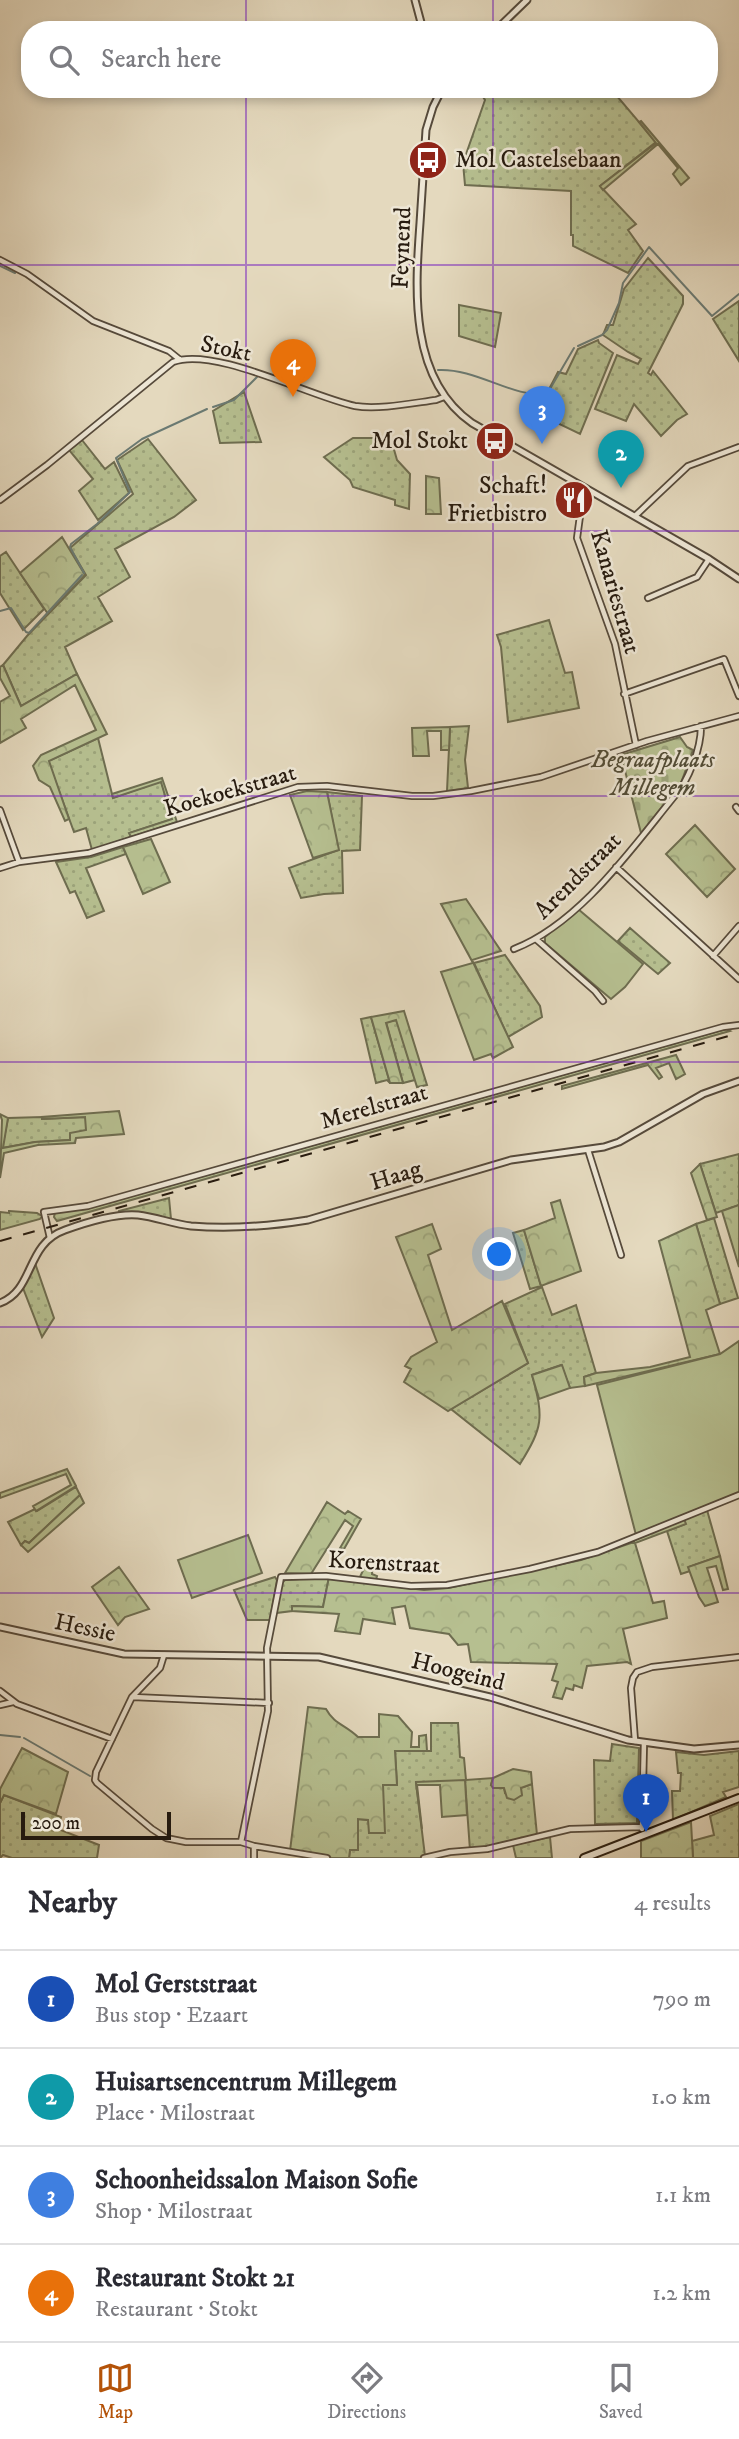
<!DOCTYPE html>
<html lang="en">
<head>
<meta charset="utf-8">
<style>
  body { margin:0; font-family:"IM FELL DW Pica",serif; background:#f2f2f3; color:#2b2b33 }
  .scale { position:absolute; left:21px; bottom:18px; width:150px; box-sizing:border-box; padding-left:7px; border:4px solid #271b0f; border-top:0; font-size:19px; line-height:24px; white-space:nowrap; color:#271b0f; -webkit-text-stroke:5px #ede6d5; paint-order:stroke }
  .you { position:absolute; left:500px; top:1255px; width:24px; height:24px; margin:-18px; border:5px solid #fff; border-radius:50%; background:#1a73e8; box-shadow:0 0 0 10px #1a73e833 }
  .badge { display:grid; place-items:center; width:46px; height:46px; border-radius:50%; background:#b45309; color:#fff; font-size:23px; font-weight:700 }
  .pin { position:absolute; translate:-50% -58px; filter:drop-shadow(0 2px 4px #0008) }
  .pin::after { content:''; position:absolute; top:37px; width:24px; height:21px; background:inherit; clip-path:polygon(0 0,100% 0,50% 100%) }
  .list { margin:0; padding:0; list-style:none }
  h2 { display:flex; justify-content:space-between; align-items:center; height:91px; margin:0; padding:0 28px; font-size:30px }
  h2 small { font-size:23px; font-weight:400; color:#7c7c81 }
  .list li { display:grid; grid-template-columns:46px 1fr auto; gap:21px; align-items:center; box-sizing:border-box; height:98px; padding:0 28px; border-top:2px solid #e1e1e2 }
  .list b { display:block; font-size:26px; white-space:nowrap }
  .list p { margin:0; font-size:23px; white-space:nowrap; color:#7c7c81 }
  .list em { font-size:23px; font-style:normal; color:#7c7c81 }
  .icon { flex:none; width:38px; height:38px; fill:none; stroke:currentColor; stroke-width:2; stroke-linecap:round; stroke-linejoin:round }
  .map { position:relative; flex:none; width:739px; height:1858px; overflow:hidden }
  .search { position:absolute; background:#fff; box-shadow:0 4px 10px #0003; left:21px; right:21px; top:21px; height:77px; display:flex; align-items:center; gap:18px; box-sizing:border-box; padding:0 24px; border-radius:28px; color:#7c7c81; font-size:26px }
  .sheet { height:483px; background:#fff }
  nav { display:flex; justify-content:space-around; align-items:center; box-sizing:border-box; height:98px; border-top:2px solid #e1e1e2; background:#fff; font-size:19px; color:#7c7c81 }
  nav a { display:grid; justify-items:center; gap:4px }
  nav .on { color:#b45309 }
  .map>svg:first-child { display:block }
</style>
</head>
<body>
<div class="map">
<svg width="739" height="1858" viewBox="0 0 739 1858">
  <defs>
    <pattern id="grass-dots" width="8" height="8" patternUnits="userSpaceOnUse" patternTransform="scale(1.75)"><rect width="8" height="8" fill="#b6bf90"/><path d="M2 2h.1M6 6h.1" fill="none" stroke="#9ca47b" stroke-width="1.8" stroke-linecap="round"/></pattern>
    <pattern id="forest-crowns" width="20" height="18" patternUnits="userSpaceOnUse" patternTransform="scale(1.75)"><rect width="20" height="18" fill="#b6bf90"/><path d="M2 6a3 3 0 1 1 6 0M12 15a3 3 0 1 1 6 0" fill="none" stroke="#9ca47b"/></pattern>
    <pattern id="cemetery-stones" width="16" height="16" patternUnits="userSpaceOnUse" patternTransform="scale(1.75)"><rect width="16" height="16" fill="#b6bf90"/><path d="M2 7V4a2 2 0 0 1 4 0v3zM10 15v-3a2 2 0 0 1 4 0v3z" fill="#9ca47b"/></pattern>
  </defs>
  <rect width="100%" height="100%" fill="#e4d9be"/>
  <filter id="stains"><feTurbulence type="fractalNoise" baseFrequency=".00286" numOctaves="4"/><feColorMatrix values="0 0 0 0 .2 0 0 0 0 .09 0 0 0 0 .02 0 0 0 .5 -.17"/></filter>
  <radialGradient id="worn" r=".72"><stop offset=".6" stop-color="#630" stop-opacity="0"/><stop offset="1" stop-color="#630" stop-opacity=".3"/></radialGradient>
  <path fill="url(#grass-dots)" stroke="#6e6d50" stroke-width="2" d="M 478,89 L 611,89 L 656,142 L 600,186 L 636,224 L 628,230 L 643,251 L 628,273 L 573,246 L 573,235 L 571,235 L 571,191 L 465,185 L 463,163 L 485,100 Z
    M 648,258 L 683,296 L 683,304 L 648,373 L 651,375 L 653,371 L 687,414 L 677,420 L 661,436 L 634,404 L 626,421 L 595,409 L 617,355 L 638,364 L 641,359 L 628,352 L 603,335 L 607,325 L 613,325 L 624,289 Z
    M 739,301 L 739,361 L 713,319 Z
    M 459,305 L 501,313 L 495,347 L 459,336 Z
    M 598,340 L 599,343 L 613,353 L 580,434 L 547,418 L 554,403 L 545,397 L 558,372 L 566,374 L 578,349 Z
    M 244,392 L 261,442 L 220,443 L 213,411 Z
    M 353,438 L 375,438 L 375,446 L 393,446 L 397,460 L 410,474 L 409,509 L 395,505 L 395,500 L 353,487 L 350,480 L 324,457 Z
    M 148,439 L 196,500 L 174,517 L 115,549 L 130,577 L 98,597 L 112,621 L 65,647 L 77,674 L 21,706 L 3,665 L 27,636 L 86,575 L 70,548 L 133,494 L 117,460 Z
    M 82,440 L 105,469 L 114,462 L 129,493 L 98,520 L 79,491 L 93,479 L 69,450 Z
    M 6,552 L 44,609 L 23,630 L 0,593 L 0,556 Z
    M 549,620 L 565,673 L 572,672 L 579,708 L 508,722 L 501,647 L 497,635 Z
    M 469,726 L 465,760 L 468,788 L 447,791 L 450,727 Z
    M 98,738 L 113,798 L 161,781 L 173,819 L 130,833 L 131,837 L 92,850 L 86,828 L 74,832 L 48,761 Z
    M 327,792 L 362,796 L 360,850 L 342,851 L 343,893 L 324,894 L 301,898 L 289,868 L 338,850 Z
    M 123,847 L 126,854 L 86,868 L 104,911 L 87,918 L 75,891 L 70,893 L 56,862 L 91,857 Z
    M 630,928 L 670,963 L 658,974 L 618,941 Z
    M 505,955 L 540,1006 L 542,1017 L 508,1037 L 474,963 Z
    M 371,1017 L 390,1083 L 387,1080 L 376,1083 L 361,1019 Z
    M 397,1020 L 415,1080 L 403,1083 L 386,1022 Z
    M 42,1117 L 42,1119 L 86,1117 L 86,1131 L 70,1140 L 35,1142 L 2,1148 L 8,1118 Z
    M 739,1154 L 739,1205 L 716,1213 L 700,1164 Z
    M 169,1198 L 171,1219 L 135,1213 L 119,1213 L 119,1211 Z
    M 9,1211 L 37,1213 L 42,1216 L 40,1219 L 0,1230 L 0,1212 L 9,1213 Z
    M 714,1218 L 738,1298 L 720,1304 L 696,1224 Z
    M 524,1230 L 541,1286 L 530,1289 L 513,1233 Z
    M 35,1263 L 54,1318 L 42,1337 L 23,1288 Z
    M 542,1287 L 552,1315 L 576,1305 L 596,1373 L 584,1377 L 585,1386 L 570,1388 L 561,1365 L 532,1375 C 544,1418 543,1427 520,1464 L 451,1409 L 528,1363 L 505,1304 Z
    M 76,1487 L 80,1495 L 29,1543 L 25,1541 L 21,1545 L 8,1522 L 35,1509 L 37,1511 Z
    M 707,1510 L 720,1556 L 689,1567 L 690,1571 L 681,1574 L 667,1531 L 685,1524 L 684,1519 Z
    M 275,1577 L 277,1580 L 270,1620 L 247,1620 L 234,1590 Z
    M 329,1577 L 323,1607 L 292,1606 L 292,1611 L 276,1613 L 280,1585 L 285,1580 Z
    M 431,1723 L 458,1723 L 460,1757 L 464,1758 L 466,1780 L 493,1778 L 491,1785 L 504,1788 L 505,1793 L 532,1784 L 537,1835 L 470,1850 L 465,1781 L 416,1783 L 425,1856 L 420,1858 L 349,1858 L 350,1850 L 358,1849 L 357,1819 L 368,1820 L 383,1784 L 397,1784 L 395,1751 L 431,1751 Z
    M 612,1744 L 639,1748 L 637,1823 L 595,1824 L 594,1760 L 610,1761 Z
    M 739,1751 L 739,1787 L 723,1792 L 726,1797 L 673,1820 L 672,1791 L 680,1791 L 681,1773 L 678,1773 L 676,1752 L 704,1755 Z
    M 4,1795 L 61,1817 L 58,1829 L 99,1845 L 97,1858 L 12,1858 L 3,1855 L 0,1858 L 0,1803 Z
    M 739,1804 L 739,1858 L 693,1858 L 692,1841 L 714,1835 L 710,1816 Z
    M 550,1837 L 552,1858 L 516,1858 L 513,1845 Z"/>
  <path fill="url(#forest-crowns)" stroke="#6e6d50" stroke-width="2" d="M 641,121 L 689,178 L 681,185 L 673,174 L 678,168 L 658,144 L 603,190 L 600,186 L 656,143 L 639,122 Z
    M 426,476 L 439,478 L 441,514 L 426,514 Z
    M 62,537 L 85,575 L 48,614 L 20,573 Z
    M 3,665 L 21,706 L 77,674 L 107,734 L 49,761 L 69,819 L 65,821 L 50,787 L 39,780 L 33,766 L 41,755 L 96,730 L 75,685 L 21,719 L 26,728 L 0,743 L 0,702 L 10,696 L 0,678 L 0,667 Z
    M 450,727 L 449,750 L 441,750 L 441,731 L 427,731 L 429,756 L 413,756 L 412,728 Z
    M 162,778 L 177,822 L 131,837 L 129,833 L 172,819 L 161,782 L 113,798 L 112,794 Z
    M 307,791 L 327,792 L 339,850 L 313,858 L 290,795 Z
    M 695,825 L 735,869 L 707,897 L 666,854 Z
    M 151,839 L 170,882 L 143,894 L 123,847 Z
    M 466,899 L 501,951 L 472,960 L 513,1047 L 493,1058 L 491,1054 L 474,1060 L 441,972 L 473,963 L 441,904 Z
    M 404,1011 L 427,1085 L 417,1087 L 396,1020 L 386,1023 L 403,1083 L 390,1083 L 371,1017 Z
    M 726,1029 L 730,1031 L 57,1221 L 54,1217 L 55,1212 L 86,1209 Z
    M 676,1055 L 685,1074 L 676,1079 L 669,1063 L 656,1068 L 662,1077 L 659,1079 L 648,1065 L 562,1089 L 562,1086 Z
    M 119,1111 L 124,1134 L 76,1138 L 75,1143 L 38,1145 L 4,1153 L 0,1178 L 2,1120 L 0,1114 L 8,1118 L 3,1148 L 35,1142 L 70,1140 L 70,1133 L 86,1130 L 85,1117 L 42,1119 L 42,1117 Z
    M 700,1164 L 717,1217 L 707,1220 L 691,1173 Z
    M 560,1200 L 581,1271 L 541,1286 L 524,1230 L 555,1218 L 551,1203 Z
    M 739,1205 L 739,1267 L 722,1211 Z
    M 432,1224 L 441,1249 L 428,1255 L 452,1330 L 502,1301 L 528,1363 L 448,1411 L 404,1382 L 411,1369 L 405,1366 L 411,1357 L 437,1342 L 396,1237 Z
    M 696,1224 L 720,1304 L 706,1310 L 720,1354 L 585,1386 L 584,1377 L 596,1373 L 650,1367 L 690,1357 L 659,1241 Z
    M 562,1365 L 570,1388 L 539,1399 L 532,1375 Z
    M 67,1469 L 76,1486 L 36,1511 L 33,1506 L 71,1485 L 66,1474 L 0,1498 L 0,1493 Z
    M 80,1495 L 84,1503 L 28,1552 L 21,1545 L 25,1541 L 29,1543 Z
    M 327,1502 L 345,1514 L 348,1511 L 361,1519 L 344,1549 L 340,1548 L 353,1526 L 345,1520 L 311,1574 L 285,1573 Z
    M 684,1519 L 686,1524 L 635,1543 L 653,1603 L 664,1601 L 667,1618 L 623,1629 L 631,1664 L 627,1662 L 587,1666 L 582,1688 L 574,1685 L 573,1690 L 566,1688 L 562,1699 L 553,1697 L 558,1682 L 552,1680 L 557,1664 L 471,1662 L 468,1644 L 458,1645 L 449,1634 L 410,1628 L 405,1606 L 392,1608 L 395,1624 L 363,1619 L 360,1634 L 335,1631 L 339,1614 L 292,1611 L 292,1606 L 323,1607 L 329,1577 L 359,1579 L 369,1558 L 373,1558 L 372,1574 L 377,1576 L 375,1584 L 424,1590 L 448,1588 L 581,1560 L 634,1542 L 634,1540 Z
    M 720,1556 L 728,1589 L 723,1590 L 716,1566 L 707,1568 L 718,1602 L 705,1606 L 699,1597 L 688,1567 Z
    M 119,1567 L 149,1609 L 125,1617 L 118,1625 L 92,1587 Z
    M 308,1707 L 326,1709 C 334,1724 346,1725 358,1737 L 379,1737 L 379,1714 L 398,1716 L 412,1732 L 411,1747 L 419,1747 L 419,1736 L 426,1735 L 427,1751 L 395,1751 L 397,1785 L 383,1785 L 385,1833 L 369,1833 L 368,1820 L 358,1819 L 358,1850 L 350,1850 L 349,1858 L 332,1858 L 290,1851 Z
    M 22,1748 L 68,1772 L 56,1814 L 4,1795 L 0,1803 L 0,1789 Z
    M 513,1769 L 531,1772 L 532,1784 L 521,1788 L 522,1795 L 514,1800 L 507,1798 L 504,1788 L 493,1788 L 491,1785 L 493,1778 Z
    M 465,1780 L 467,1815 L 442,1817 L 440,1785 L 417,1785 L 422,1829 L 416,1782 Z
    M 691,1822 L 693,1858 L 641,1858 L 641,1841 Z"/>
  <path fill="url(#cemetery-stones)" stroke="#6e6d50" stroke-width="2" d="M 680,737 L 687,747 L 693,750 L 681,783 L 641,833 L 621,755 Z"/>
  <path fill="#b6bf90" stroke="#6e6d50" stroke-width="2" d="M 578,909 L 643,964 L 625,987 L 611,999 L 545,943 L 545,937 Z
    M 739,1341 L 739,1493 L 636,1535 L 597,1385 L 720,1354 Z
    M 248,1535 L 262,1573 L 192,1598 L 178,1560 Z"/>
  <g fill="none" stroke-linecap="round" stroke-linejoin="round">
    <path stroke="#6a7a73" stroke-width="2" d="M 0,266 L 15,273
      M 578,346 L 602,335 L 607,330 L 619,303 L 623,283 L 649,247 L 712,316 L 739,294
      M 438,370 C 477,368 512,398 547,394 L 574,348
      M 213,407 L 234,400 L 257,377
      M 84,573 L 70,547 L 71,544 L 97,524 L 130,492 L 116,458 L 142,439 L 207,409
      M 0,611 L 11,608 L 26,632 L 29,633 L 82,575
      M 0,1735 L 20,1737
      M 24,1738 L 90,1776"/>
    <g stroke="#564a3b" stroke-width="8">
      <path id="minor" d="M 0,260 L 27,274 L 93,321 L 169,351 L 179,359
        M 592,492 L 580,516 L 577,538 L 615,644 L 636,745
        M 0,500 L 47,465 L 173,362 C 214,346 311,397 355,406 C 378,410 413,403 436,400 L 444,397
        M 635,516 L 688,466 L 739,447
        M 648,598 L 697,577 L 709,559
        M 624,694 L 724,659 L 739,696
        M 736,807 L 739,811
        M 0,810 L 19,862
        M 616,867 L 739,979
        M 0,868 L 19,862 L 89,853 L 298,787 L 327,786 L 412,796 L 433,796 L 471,791 L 541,777 L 647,741 L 739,716
        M 537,940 L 595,991 L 603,1001
        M 514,949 C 583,922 636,842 682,787 C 692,769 701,746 701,726
        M 713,956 L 739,926
        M 588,1150 L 621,1255
        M 50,1238 L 44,1212 L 88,1206 L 723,1027 L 739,1025
        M 164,1655 L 160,1668 L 132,1697 L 96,1772 L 95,1780 L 97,1783 L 152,1829 L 166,1838 L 186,1842 L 241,1842 L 254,1846 L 327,1858
        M 0,1691 L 17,1704 L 112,1739
        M 133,1697 L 269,1703
        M 0,1705 L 13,1702
        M 635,1741 L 631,1688 L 633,1678 L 637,1672 L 652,1667 L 739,1657
        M 642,1829 L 644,1743
        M 241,1842 L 268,1711 L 267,1648 L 281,1577 L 326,1576 L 411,1586 L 447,1585 L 530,1569 L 598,1552 L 739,1495
        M 254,1846 L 254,1858
        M 424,1858 L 450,1852 L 487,1849 L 570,1829 L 642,1827"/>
    </g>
    <g stroke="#564a3b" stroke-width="9">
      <path id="tertiary" d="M 415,0 L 423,30
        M 496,30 L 527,0
        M 442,89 L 433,107 L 426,130 C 424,161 422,192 420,223 C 415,291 409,379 472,423 L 709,559 L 739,579
        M 0,1303 C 35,1290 25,1244 65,1230 C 87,1222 115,1213 138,1215 C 156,1217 173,1224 191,1226 C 228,1229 271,1226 308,1220 L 511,1160 L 604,1147 L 619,1142 L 703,1094 L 739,1081
        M 0,1627 L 124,1654 L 319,1657 L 490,1697 L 628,1740 L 694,1749 L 739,1745"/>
    </g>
    <g stroke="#271b0f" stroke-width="10">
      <path id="secondary" d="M 584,1858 L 739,1798"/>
    </g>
    <use href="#minor" stroke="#ede6d5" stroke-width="4.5"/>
    <use href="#tertiary" stroke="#ede6d5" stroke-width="5"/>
    <use href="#secondary" stroke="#ede6d5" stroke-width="6"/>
    <path stroke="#271b0f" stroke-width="2" stroke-dasharray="12 12" stroke-linecap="butt" d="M 0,1241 L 739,1033"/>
  </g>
  <path fill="none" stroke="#7b2cbf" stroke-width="2" stroke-opacity="0.55" d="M 246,0 L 246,30M 493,0 L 493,30M 246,89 L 246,1858M 493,89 L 493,1858M 0,265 L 739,265M 0,531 L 739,531M 0,796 L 739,796M 0,1062 L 739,1062M 0,1327 L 739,1327M 0,1593 L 739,1593"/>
  <defs>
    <g id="bus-disc" transform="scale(2.0125)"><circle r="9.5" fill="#8f2418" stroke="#ede6d5"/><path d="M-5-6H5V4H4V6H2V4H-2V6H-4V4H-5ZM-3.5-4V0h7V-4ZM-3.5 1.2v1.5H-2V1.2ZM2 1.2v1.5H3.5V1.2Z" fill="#fff"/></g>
    <g id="restaurant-disc" transform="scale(2.0125)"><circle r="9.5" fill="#8f2418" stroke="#ede6d5"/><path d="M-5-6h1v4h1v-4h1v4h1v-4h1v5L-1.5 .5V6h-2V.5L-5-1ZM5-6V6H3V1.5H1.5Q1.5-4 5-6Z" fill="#fff"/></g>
  </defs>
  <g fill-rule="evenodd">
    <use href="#bus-disc" x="428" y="160"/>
    <use href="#bus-disc" x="495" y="441"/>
    <use href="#restaurant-disc" x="574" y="500"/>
  </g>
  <g text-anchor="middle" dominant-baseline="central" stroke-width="5" stroke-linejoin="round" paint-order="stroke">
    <g font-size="24" fill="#271b0f" stroke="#ede6d5" text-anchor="end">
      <text x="455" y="160" text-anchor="start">Mol Castelsebaan</text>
      <text x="468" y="441">Mol Stokt</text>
      <text x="547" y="486">Schaft!<tspan x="547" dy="28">Frietbistro</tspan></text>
    </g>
    <g font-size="24" fill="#271b0f" stroke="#ede6d5">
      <text transform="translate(402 248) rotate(-88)">Feynend</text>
      <text transform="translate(226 349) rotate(12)">Stokt</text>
      <text transform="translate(615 592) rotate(74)">Kanariestraat</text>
      <text transform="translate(230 791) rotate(-16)">Koekoekstraat</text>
      <text transform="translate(578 876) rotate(-45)">Arendstraat</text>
      <text transform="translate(374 1107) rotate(-16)">Merelstraat</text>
      <text transform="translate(396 1176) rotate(-17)">Haag</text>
      <text transform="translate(384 1563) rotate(3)">Korenstraat</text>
      <text transform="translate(85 1628) rotate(12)">Hessie</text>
      <text transform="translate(458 1672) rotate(14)">Hoogeind</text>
    </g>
    <g font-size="24" font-style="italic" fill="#524c36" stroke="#ede6d5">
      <text x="653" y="760">Begraafplaats<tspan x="653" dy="28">Millegem</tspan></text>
    </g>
  </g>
  <rect width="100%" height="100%" filter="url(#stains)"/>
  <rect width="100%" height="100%" fill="url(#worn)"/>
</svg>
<div class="scale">200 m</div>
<div class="you"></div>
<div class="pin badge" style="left:646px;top:1832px;background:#1a4fb4">1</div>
<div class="pin badge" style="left:621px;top:488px;background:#0f9aa8">2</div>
<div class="pin badge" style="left:542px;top:444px;background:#3f7fe0">3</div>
<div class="pin badge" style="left:293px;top:397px;background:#e8710a">4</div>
<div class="search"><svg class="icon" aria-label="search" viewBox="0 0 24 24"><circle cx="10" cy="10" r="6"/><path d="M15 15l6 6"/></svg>Search here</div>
</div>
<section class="sheet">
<h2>Nearby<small>4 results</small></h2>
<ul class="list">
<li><span class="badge" style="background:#1a4fb4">1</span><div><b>Mol Gerststraat</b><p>Bus stop · Ezaart</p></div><em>790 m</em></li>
<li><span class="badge" style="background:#0f9aa8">2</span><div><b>Huisartsencentrum Millegem</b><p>Place · Milostraat</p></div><em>1.0 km</em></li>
<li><span class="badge" style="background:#3f7fe0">3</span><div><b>Schoonheidssalon Maison Sofie</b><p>Shop · Milostraat</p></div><em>1.1 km</em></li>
<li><span class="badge" style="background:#e8710a">4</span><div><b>Restaurant Stokt 21</b><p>Restaurant · Stokt</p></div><em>1.2 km</em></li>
</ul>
</section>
<nav>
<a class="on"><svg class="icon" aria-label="map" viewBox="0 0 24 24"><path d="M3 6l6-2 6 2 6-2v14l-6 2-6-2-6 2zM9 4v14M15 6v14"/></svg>Map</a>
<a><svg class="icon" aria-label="directions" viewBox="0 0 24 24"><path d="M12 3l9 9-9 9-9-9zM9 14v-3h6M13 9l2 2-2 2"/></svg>Directions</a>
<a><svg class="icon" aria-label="saved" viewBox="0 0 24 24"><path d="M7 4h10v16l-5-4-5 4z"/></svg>Saved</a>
</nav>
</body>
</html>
